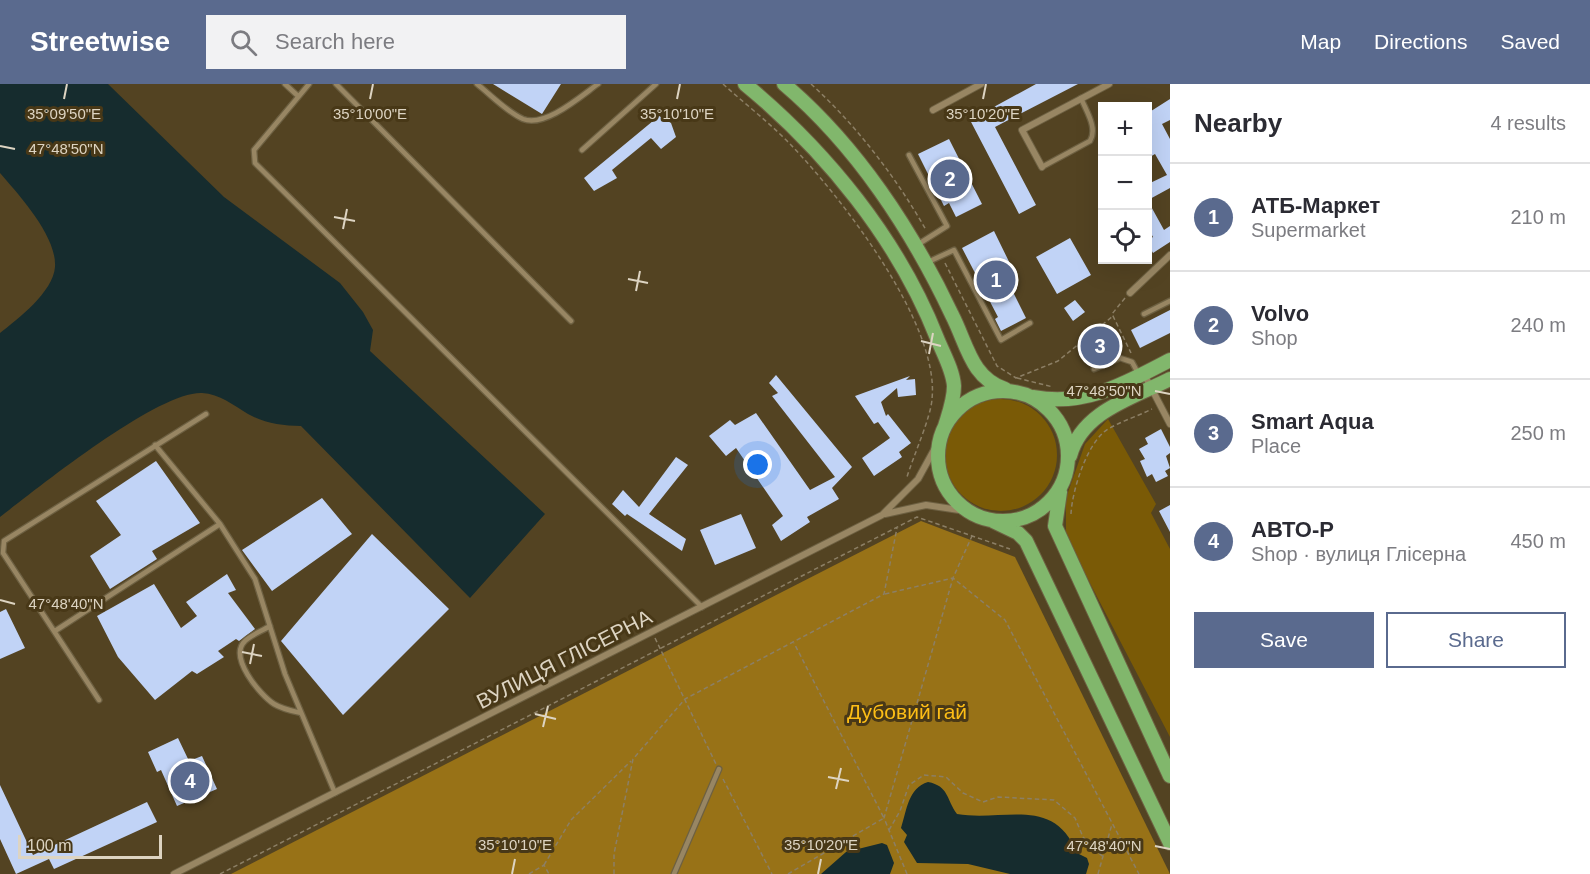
<!DOCTYPE html>
<html lang="en">
<head>
<meta charset="utf-8">
<style>
  body { margin:0; font-family:Arial,sans-serif; background:#f2f2f3; color:#2b2b33 }
  .controls { position:absolute; right:18px; top:18px; display:grid; overflow:hidden; border-radius:0px; box-shadow:0 6px 24px #0002 }
  .controls button { width:54px; height:54px; display:grid; place-items:center; padding:0; border:0; border-bottom:2px solid #e1e1e2; background:#fff; color:#2b2b33; font:30px sans-serif }
  .scale { position:absolute; left:18px; bottom:15px; width:144px; box-sizing:border-box; padding-left:6px; border:3px solid #ddd4c2; border-top:0; font-size:16px; line-height:21px; white-space:nowrap; color:#ddd4c2; -webkit-text-stroke:4px #483817; paint-order:stroke }
  .you { position:absolute; left:758px; top:381px; width:21px; height:21px; margin:-15px; border:4px solid #fff; border-radius:50%; background:#1a73e8; box-shadow:0 0 0 9px #1a73e833 }
  .badge { display:grid; place-items:center; width:39px; height:39px; border-radius:50%; background:#5a6a8e; color:#fff; font-size:20px; font-weight:700 }
  .pin { position:absolute; translate:-50% -50%; border:3px solid #fff; box-shadow:0 2px 6px #0006 }
  .list { margin:0; padding:0; list-style:none }
  h2 { display:flex; justify-content:space-between; align-items:center; height:78px; margin:0; padding:0 24px; font-size:26px }
  h2 small { font-size:20px; font-weight:400; color:#7c7c81 }
  .list li { display:grid; grid-template-columns:39px 1fr auto; gap:18px; align-items:center; box-sizing:border-box; height:108px; padding:0 24px; border-top:2px solid #e1e1e2 }
  .list b { display:block; font-size:22px; white-space:nowrap }
  .list p { margin:0; font-size:20px; white-space:nowrap; color:#7c7c81 }
  .list em { font-size:20px; font-style:normal; color:#7c7c81 }
  .actions { display:flex; gap:12px; padding:18px 24px }
  .actions a { flex:1; padding:14px 0; border:2px solid #5a6a8e; border-radius:0px; text-align:center; font-size:21px; color:#5a6a8e }
  .actions .main { background:#5a6a8e; color:#fff }
  .icon { flex:none; width:33px; height:33px; fill:none; stroke:currentColor; stroke-width:2; stroke-linecap:round; stroke-linejoin:round }
  .map { position:relative; flex:none; width:1170px; height:790px; overflow:hidden }
  header { display:flex; align-items:center; gap:36px; box-sizing:border-box; height:84px; padding:0 30px; background:#5a6a8e; color:#fff }
  header strong { font-size:28px }
  nav { display:flex; gap:33px; margin-inline-start:auto; font-size:21px }
  .search { width:420px; height:54px; background:#f2f2f3; display:flex; align-items:center; gap:15px; box-sizing:border-box; padding:0 21px; border-radius:0px; color:#7c7c81; font-size:22px }
  main { display:flex }
  aside { flex:1; background:#fff }
  .map>svg:first-child { display:block }
</style>
</head>
<body>
<header>
<strong>Streetwise</strong>
<div class="search"><svg class="icon" aria-label="search" viewBox="0 0 24 24"><circle cx="10" cy="10" r="6"/><path d="M15 15l6 6"/></svg>Search here</div>
<nav><a>Map</a><a>Directions</a><a>Saved</a></nav>
</header>
<main>
<div class="map">
<svg width="1170" height="790" viewBox="0 0 1170 790">
  <rect width="100%" height="100%" fill="#534322"/>
  <path fill="#7a5a06" d="M945 371a56 56 0 1 1 112 0a56 56 0 1 1-112 0Z
    M 1108,335 L 1156,420 L 1151,429 L 1170,465 L 1170,653 L 1066,453 L 1066,414 L 1085,360 Z"/>
  <path fill="#987217" d="M 921,437 L 1015,473 L 1170,790 L 231,790 Z"/>
  <path fill="#162c2e" d="M 0,0 L 108,0 L 224,113 L 340,199 L 363,228 L 373,246 L 370,267 L 545,430 L 470,514 L 301,342 C 282,342 264,339 248,330 C 233,321 220,310 202,309 C 158,307 39,403 0,433 L 0,249 C 18,235 53,208 55,183 C 57,152 19,111 0,89 Z
    M 928,698 C 949,702 946,715 957,730 C 1004,738 1054,711 1077,769 L 1087,774 L 1089,780 L 1086,790 L 1010,790 L 968,780 L 917,779 L 904,758 L 907,751 L 901,744 C 907,726 908,704 928,698 Z
    M 882,759 L 887,761 L 894,779 L 890,790 L 821,790 L 846,768 Z"/>
  <path fill="#c1d3f6" d="M 493,0 L 561,0 L 542,30 Z
    M 1036,0 L 1078,0 L 995,43 L 1036,121 L 1019,130 L 970,36 Z
    M 1170,15 L 1170,36 L 1162,40 L 1170,55 L 1170,104 L 1148,116 L 1148,100 L 1167,91 L 1155,70 L 1148,74 L 1148,29 Z
    M 659,32 L 671,39 L 676,53 L 661,65 L 651,54 L 612,86 L 617,94 L 594,107 L 584,94 Z
    M 949,55 L 982,120 L 956,133 L 949,119 L 944,122 L 918,70 Z
    M 1148,117 L 1164,146 L 1170,142 L 1170,158 L 1153,169 L 1148,160 L 1148,156 L 1153,153 L 1148,144 Z
    M 994,147 L 1017,194 L 1008,198 L 1026,234 L 1001,247 L 995,235 L 998,233 L 962,164 Z
    M 1070,154 L 1091,191 L 1057,210 L 1036,173 Z
    M 1075,216 L 1085,228 L 1073,237 L 1064,224 Z
    M 1170,226 L 1170,249 L 1140,264 L 1131,246 Z
    M 1110,247 L 1118,264 L 1090,277 L 1082,260 Z
    M 776,291 L 852,383 L 832,404 L 839,415 L 807,433 L 810,438 L 781,457 L 772,441 L 783,432 L 736,364 L 726,372 L 709,352 L 730,336 L 735,341 L 756,329 L 810,406 L 835,393 L 772,312 L 778,309 L 769,299 Z
    M 910,292 L 906,296 L 915,295 L 916,311 L 898,313 L 897,304 L 881,318 L 886,332 L 888,330 L 911,359 L 899,368 L 902,373 L 874,392 L 862,374 L 890,354 L 878,338 L 874,340 L 855,312 Z
    M 1161,345 L 1170,363 L 1170,369 L 1166,372 L 1170,384 L 1165,387 L 1168,392 L 1156,398 L 1152,390 L 1147,393 L 1140,377 L 1145,375 L 1139,365 L 1148,360 L 1145,354 Z
    M 676,373 L 688,381 L 649,430 L 686,455 L 682,467 L 627,430 L 625,432 L 612,420 L 623,406 L 639,423 Z
    M 156,377 L 200,439 L 152,467 L 157,475 L 110,505 L 90,472 L 121,451 L 96,417 Z
    M 322,414 L 352,450 L 272,507 L 242,466 Z
    M 1170,421 L 1170,448 L 1159,427 Z
    M 741,430 L 756,464 L 715,481 L 700,446 Z
    M 372,450 L 449,525 L 343,631 L 281,557 Z
    M 227,490 L 236,506 L 228,509 L 255,545 L 239,557 L 236,555 L 218,567 L 224,573 L 197,590 L 192,587 L 155,616 L 118,573 L 97,532 L 154,500 L 181,544 L 197,532 L 186,518 Z
    M 6,525 L 25,564 L 0,575 L 0,528 Z
    M 178,654 L 189,677 L 202,672 L 217,705 L 177,722 L 161,686 L 157,688 L 148,668 Z
    M 0,701 L 33,771 L 147,718 L 157,738 L 54,785 L 49,775 L 16,790 L 0,755 Z"/>
  <g fill="none" stroke-linecap="round" stroke-linejoin="round">
    <g stroke="#6d6042" stroke-width="7">
      <path id="service" d="M 285,0 L 298,12
        M 309,0 L 254,66 L 255,79 L 702,523
        M 336,0 L 571,237
        M 477,0 C 491,11 507,28 523,35 C 545,44 581,12 598,0
        M 582,66 L 656,0
        M 909,71 L 947,142 L 917,161
        M 1042,83 L 1090,57 C 1098,44 1086,27 1081,14
        M 928,178 L 954,166 L 1001,256 L 1030,239
        M 1144,230 L 1170,217
        M 1094,285 L 1120,274 L 1132,278 L 1138,289
        M 155,361 L 220,440 L 255,495 L 285,590 L 335,709
        M 270,542 C 262,547 251,551 245,557 C 228,573 260,611 274,620 C 282,625 292,627 301,629
        M 55,547 L 220,440
        M 99,616 L 3,469 L 4,457 L 206,330
        M 674,790 L 719,685"/>
    </g>
    <g stroke="#6d6042" stroke-width="8">
      <path id="minor" d="M 933,26 L 981,0
        M 1042,83 L 1022,46 L 1109,0
        M 1130,209 L 1170,171
        M 1144,290 L 1170,340
        M 885,430 L 926,421 L 972,428
        M 174,790 L 882,431 L 918,395 L 940,355"/>
    </g>
    <g stroke="#6d6042" stroke-width="16">
      <path id="primary" d="M 745,0 C 826,67 898,155 937,254 C 943,269 953,286 954,302 C 954,316 949,329 945,342
        M 784,0 C 856,61 912,146 952,231 C 967,260 971,294 1005,305
        M938 372a65 65 0 1 1 130 0a65 65 0 1 1-130 0Z
        M 1034,313 C 1085,323 1126,299 1170,276
        M 1070,372 C 1082,327 1133,314 1170,295
        M 1060,408 L 1055,442 L 1170,692
        M 993,437 L 1018,449 L 1026,457 L 1170,759"/>
    </g>
    <path stroke="#8c7f65" stroke-width="1.5" stroke-dasharray="4.5 3" stroke-linecap="butt" d="M 723,0 C 745,20 770,39 791,61 C 841,113 940,240 932,315 C 931,333 913,373 907,393
      M 811,0 C 856,41 896,93 926,146
      M 945,179 L 997,282 L 1016,294 L 1058,277 L 1113,232
      M 1125,214 L 1112,230 L 1131,269
      M 1017,294 L 1053,303
      M 1071,430 C 1072,407 1087,358 1108,345 C 1122,337 1138,332 1152,325
      M 885,510 L 953,494 L 1005,536 L 1139,790
      M 655,554 L 716,680
      M 723,695 L 772,790
      M 889,746 L 900,727 L 909,701 L 924,691 L 946,693 L 963,709 L 983,718 L 998,713 L 1054,716 L 1075,734 L 1083,753 L 1103,773
      M 544,781 L 571,736 L 631,677
      M 220,790 L 917,433 L 1010,465
      M 529,790 L 544,781 L 549,790
      M 614,790 L 614,770 L 633,675 L 685,615 L 884,510 L 897,444
      M 788,790 L 884,734 L 794,559
      M 907,790 L 884,734 L 953,494 L 972,452
      M 1098,790 L 1112,740"/>
    <use href="#service" stroke="#988663" stroke-width="4.5"/>
    <use href="#minor" stroke="#988663" stroke-width="6"/>
    <use href="#primary" stroke="#81b76c" stroke-width="14"/>
  </g>
  <path fill="none" stroke="#ddd4c2" stroke-width="2" d="M 64,15 L 67,0M 370,15 L 373,0M 677,15 L 680,0M 983,15 L 986,0M 0,62 L 15,65M 334,133 L 355,137M 343,145 L 347,125M 628,195 L 648,199M 636,207 L 640,187M 921,257 L 941,262M 929,270 L 933,249M 1155,307 L 1170,310M 0,516 L 15,520M 242,568 L 262,572M 250,580 L 254,560M 535,630 L 556,635M 543,643 L 548,622M 828,693 L 849,697M 836,705 L 841,684M 1155,762 L 1170,765M 512,790 L 515,775M 818,790 L 821,775"/>
  <g text-anchor="middle" dominant-baseline="central" stroke-width="6" stroke-linejoin="round" paint-order="stroke">
    <g font-size="21" fill="#ddd4c2" stroke="#483817">
      <text transform="translate(564 575) rotate(-27)">ВУЛИЦЯ ГЛІСЕРНА</text>
    </g>
    <g font-size="21" fill="#fdbe16" stroke="#483817">
      <text x="907" y="627">Дубовий гай</text>
    </g>
  </g>
  <g font-size="15" text-anchor="middle" fill="#ddd4c2" stroke="#483817" stroke-width="6" stroke-linejoin="round" paint-order="stroke">
    <text x="64" y="35">35°09'50"E</text>
    <text x="370" y="35">35°10'00"E</text>
    <text x="677" y="35">35°10'10"E</text>
    <text x="983" y="35">35°10'20"E</text>
    <text x="66" y="70">47°48'50"N</text>
    <text x="1104" y="312">47°48'50"N</text>
    <text x="66" y="525">47°48'40"N</text>
    <text x="515" y="766">35°10'10"E</text>
    <text x="821" y="766">35°10'20"E</text>
    <text x="1104" y="767">47°48'40"N</text>
  </g>
</svg>
<div class="controls">
<button>+</button>
<button>−</button>
<button><svg class="icon" aria-label="locate" viewBox="0 0 24 24"><circle cx="12" cy="12" r="6"/><path d="M12 2v4M12 18v4M2 12h4M18 12h4"/></svg></button>
</div>
<div class="scale">100 m</div>
<div class="you"></div>
<div class="pin badge" style="left:996px;top:196px">1</div>
<div class="pin badge" style="left:950px;top:95px">2</div>
<div class="pin badge" style="left:1100px;top:262px">3</div>
<div class="pin badge" style="left:190px;top:697px">4</div>
</div>
<aside>
<h2>Nearby<small>4 results</small></h2>
<ul class="list">
<li><span class="badge">1</span><div><b>АТБ-Маркет</b><p>Supermarket</p></div><em>210 m</em></li>
<li><span class="badge">2</span><div><b>Volvo</b><p>Shop</p></div><em>240 m</em></li>
<li><span class="badge">3</span><div><b>Smart Aqua</b><p>Place</p></div><em>250 m</em></li>
<li><span class="badge">4</span><div><b>АВТО-Р</b><p>Shop · вулиця Глісерна</p></div><em>450 m</em></li>
</ul>
<div class="actions"><a class="main">Save</a><a>Share</a></div>
</aside>
</main>
</body>
</html>
